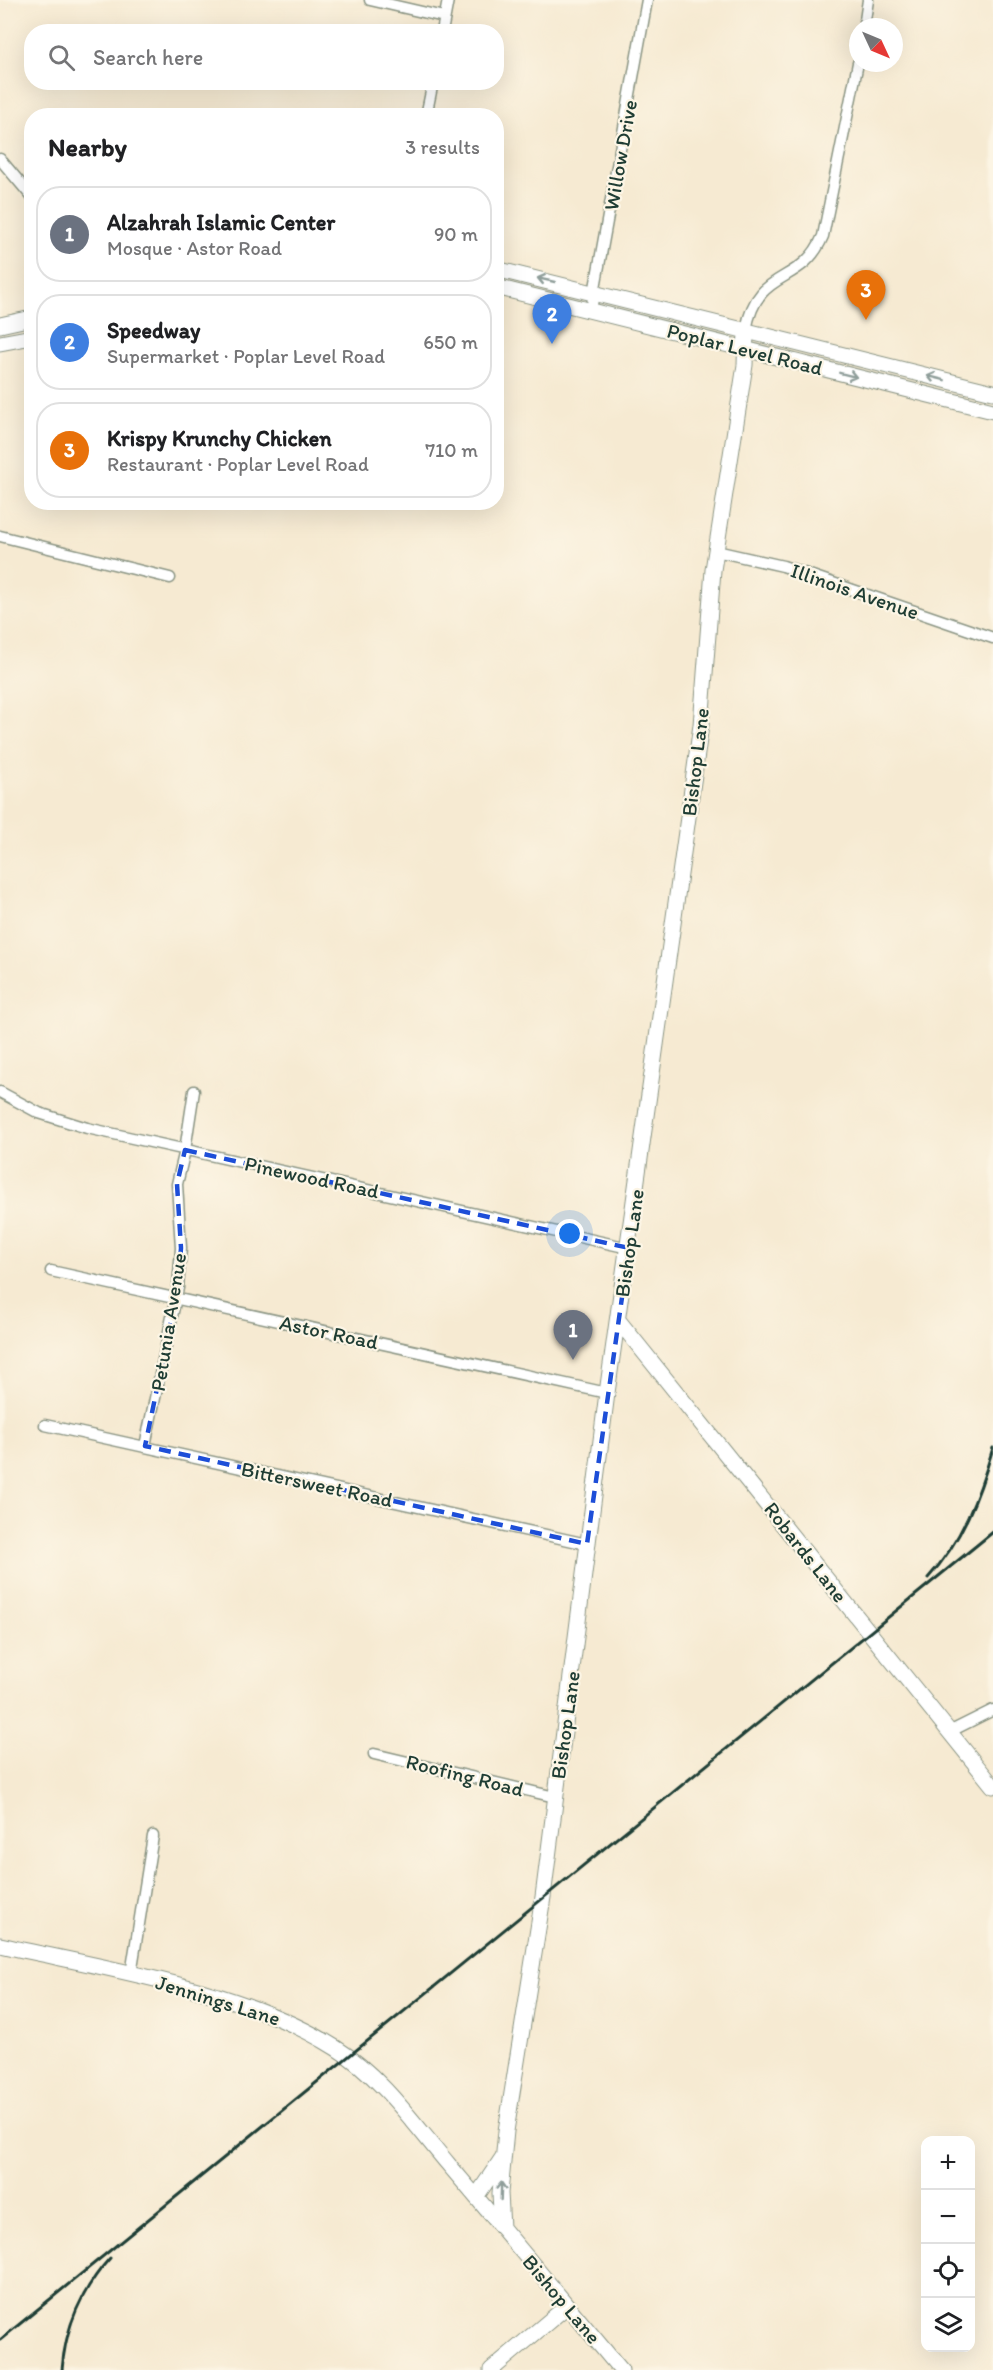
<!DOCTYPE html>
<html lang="en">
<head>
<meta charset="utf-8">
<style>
  body { margin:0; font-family:Itim,sans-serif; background:#f6f6f6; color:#202124 }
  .controls { position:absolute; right:18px; bottom:18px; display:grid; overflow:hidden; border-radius:12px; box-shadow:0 6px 24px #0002 }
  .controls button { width:54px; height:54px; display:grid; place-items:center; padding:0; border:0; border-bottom:2px solid #e0e0e0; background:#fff; color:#202124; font:30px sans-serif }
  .compass { position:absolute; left:849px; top:18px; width:54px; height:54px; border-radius:50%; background:#fff; box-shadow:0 6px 24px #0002; rotate:134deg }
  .you { position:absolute; left:570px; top:1234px; width:21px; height:21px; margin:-15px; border:4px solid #fff; border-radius:50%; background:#1a73e8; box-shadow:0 0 0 9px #1a73e833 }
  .badge { display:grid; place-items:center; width:39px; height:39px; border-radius:50%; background:#c8321e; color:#fff; font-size:20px; font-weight:700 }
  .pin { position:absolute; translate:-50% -50px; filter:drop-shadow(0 2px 3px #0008) }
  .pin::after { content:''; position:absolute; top:32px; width:21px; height:18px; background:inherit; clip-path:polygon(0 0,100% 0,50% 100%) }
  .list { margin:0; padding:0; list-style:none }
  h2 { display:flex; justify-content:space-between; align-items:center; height:78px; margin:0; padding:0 24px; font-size:26px }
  h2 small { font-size:20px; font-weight:400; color:#757577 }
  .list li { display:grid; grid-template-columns:39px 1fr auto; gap:18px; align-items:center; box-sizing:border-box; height:96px; margin:0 12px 12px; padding:0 12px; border:2px solid #e0e0e0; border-radius:24px }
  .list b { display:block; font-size:22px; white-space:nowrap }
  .list p { margin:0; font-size:20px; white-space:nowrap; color:#757577 }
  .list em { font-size:20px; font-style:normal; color:#757577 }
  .icon { flex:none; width:33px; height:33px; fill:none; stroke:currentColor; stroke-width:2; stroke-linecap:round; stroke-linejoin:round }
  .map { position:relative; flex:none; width:993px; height:2370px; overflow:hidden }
  .search { position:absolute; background:#fff; box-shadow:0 6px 24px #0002; left:24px; top:24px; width:480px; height:66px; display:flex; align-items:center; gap:15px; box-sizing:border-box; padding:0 21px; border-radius:24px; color:#757577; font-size:22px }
  .panel { position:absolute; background:#fff; box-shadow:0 6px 24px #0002; left:24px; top:108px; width:480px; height:402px; border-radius:24px }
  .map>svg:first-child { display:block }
</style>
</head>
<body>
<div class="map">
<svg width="993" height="2370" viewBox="0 0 993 2370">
  <rect width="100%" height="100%" fill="#fcf5e5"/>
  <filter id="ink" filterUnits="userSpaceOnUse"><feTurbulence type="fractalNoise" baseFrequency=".0167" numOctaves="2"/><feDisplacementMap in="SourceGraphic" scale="12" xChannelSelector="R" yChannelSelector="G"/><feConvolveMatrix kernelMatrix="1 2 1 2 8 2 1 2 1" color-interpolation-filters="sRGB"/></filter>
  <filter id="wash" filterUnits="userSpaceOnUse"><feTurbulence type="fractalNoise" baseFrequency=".008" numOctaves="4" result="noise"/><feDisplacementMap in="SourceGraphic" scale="24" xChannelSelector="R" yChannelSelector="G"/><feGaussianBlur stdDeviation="1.35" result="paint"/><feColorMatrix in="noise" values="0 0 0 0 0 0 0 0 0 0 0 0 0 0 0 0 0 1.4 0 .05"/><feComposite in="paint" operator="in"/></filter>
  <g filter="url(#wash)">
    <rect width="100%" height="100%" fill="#f6ead2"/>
  </g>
  <g filter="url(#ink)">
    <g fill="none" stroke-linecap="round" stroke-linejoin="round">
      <g stroke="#8a9483" stroke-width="13">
        <path id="street" d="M 370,0 L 444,17
          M 864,27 L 868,0
          M 442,32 L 448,0
          M 426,116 L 433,82
          M 0,159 L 32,197
          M 591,310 L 647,0
          M 746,330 C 758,265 801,288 823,236 L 858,63
          M 0,536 L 170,578
          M 716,551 L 783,566 L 993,638
          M 0,1092 L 39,1113 L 87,1128 L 629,1248
          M 51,1271 L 607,1393
          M 45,1425 L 587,1544
          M 145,1446 L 178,1288 L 181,1248 L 177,1184 L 185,1150 L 194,1091
          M 949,1732 L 993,1710
          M 374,1754 L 555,1797
          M 131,1974 L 153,1836"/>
      </g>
      <g stroke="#8a9483" stroke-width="17">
        <path id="secondary" d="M 496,269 L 993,392
          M 496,287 L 993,411
          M 0,325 L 32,318
          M 0,343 L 32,337
          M 618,1320 L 993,1786
          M 0,1945 C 107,1969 243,1989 336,2048 C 381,2076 415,2125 449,2165 C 507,2233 564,2302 621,2370
          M 476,2197 L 503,2157
          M 502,2228 L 500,2193 L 506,2131 L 543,1897 L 607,1393 L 701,725 L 713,570 L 745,365 L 746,330
          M 491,2370 L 567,2306"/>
      </g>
      <use href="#street" stroke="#fff" stroke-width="10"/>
      <use href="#secondary" stroke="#fff" stroke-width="15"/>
      <path stroke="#1f3d34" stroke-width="3" d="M 928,1578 C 962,1541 979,1496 993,1448
        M 0,2340 L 993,1532
        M 62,2370 C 65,2328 82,2289 110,2258"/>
    </g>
    <defs><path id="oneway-shaft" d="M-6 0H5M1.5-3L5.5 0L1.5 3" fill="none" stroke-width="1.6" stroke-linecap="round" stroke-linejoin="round" transform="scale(1.5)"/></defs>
    <g stroke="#8f9e9a">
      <use href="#oneway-shaft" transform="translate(546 280) rotate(-167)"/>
      <use href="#oneway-shaft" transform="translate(848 375) rotate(14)"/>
      <use href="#oneway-shaft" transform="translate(936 378) rotate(-166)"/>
      <use href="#oneway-shaft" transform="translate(501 2191) rotate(-88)"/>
    </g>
  </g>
  <path fill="none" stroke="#1d4ed8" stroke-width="4.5" stroke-dasharray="12 8" stroke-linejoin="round" d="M 185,1150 L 629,1248 L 587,1544 L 145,1446 L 178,1288 L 181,1248 L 177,1184 Z"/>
  <g text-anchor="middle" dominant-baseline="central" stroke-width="4.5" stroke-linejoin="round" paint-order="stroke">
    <g font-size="21" fill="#1f3d34" stroke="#fcf5e5">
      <text transform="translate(620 155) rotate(-80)">Willow Drive</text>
      <text transform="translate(745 349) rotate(14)">Poplar Level Road</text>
      <text transform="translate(855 591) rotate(19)">Illinois Avenue</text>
      <text transform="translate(695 762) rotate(-83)">Bishop Lane</text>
      <text transform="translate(312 1177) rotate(12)">Pinewood Road</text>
      <text transform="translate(629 1243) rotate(-82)">Bishop Lane</text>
      <text transform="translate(168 1322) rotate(-81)">Petunia Avenue</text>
      <text transform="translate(329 1332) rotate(12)">Astor Road</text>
      <text transform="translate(317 1484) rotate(12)">Bittersweet Road</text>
      <text transform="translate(806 1552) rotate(52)">Robards Lane</text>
      <text transform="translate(565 1725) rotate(-82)">Bishop Lane</text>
      <text transform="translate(465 1775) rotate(14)">Roofing Road</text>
      <text transform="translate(218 2000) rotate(17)">Jennings Lane</text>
      <text transform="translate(562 2299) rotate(50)">Bishop Lane</text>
    </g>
  </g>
</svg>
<div class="controls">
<button>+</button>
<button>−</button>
<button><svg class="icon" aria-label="locate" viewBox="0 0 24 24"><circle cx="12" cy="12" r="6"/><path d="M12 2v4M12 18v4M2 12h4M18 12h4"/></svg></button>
<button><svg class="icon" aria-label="layers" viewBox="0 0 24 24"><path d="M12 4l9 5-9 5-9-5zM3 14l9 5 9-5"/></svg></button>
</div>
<svg class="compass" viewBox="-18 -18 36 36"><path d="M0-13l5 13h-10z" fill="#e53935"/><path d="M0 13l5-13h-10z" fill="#757577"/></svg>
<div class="you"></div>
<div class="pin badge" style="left:573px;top:1360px;background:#6b7280">1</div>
<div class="pin badge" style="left:552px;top:344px;background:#3f7fe0">2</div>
<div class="pin badge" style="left:866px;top:320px;background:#e8710a">3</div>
<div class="search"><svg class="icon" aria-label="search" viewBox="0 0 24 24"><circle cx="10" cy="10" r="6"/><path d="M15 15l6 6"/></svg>Search here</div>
<section class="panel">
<h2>Nearby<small>3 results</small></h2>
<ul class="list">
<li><span class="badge" style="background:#6b7280">1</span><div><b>Alzahrah Islamic Center</b><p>Mosque · Astor Road</p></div><em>90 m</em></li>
<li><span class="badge" style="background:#3f7fe0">2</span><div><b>Speedway</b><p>Supermarket · Poplar Level Road</p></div><em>650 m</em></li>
<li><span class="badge" style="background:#e8710a">3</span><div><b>Krispy Krunchy Chicken</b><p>Restaurant · Poplar Level Road</p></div><em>710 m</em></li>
</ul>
</section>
</div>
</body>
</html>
